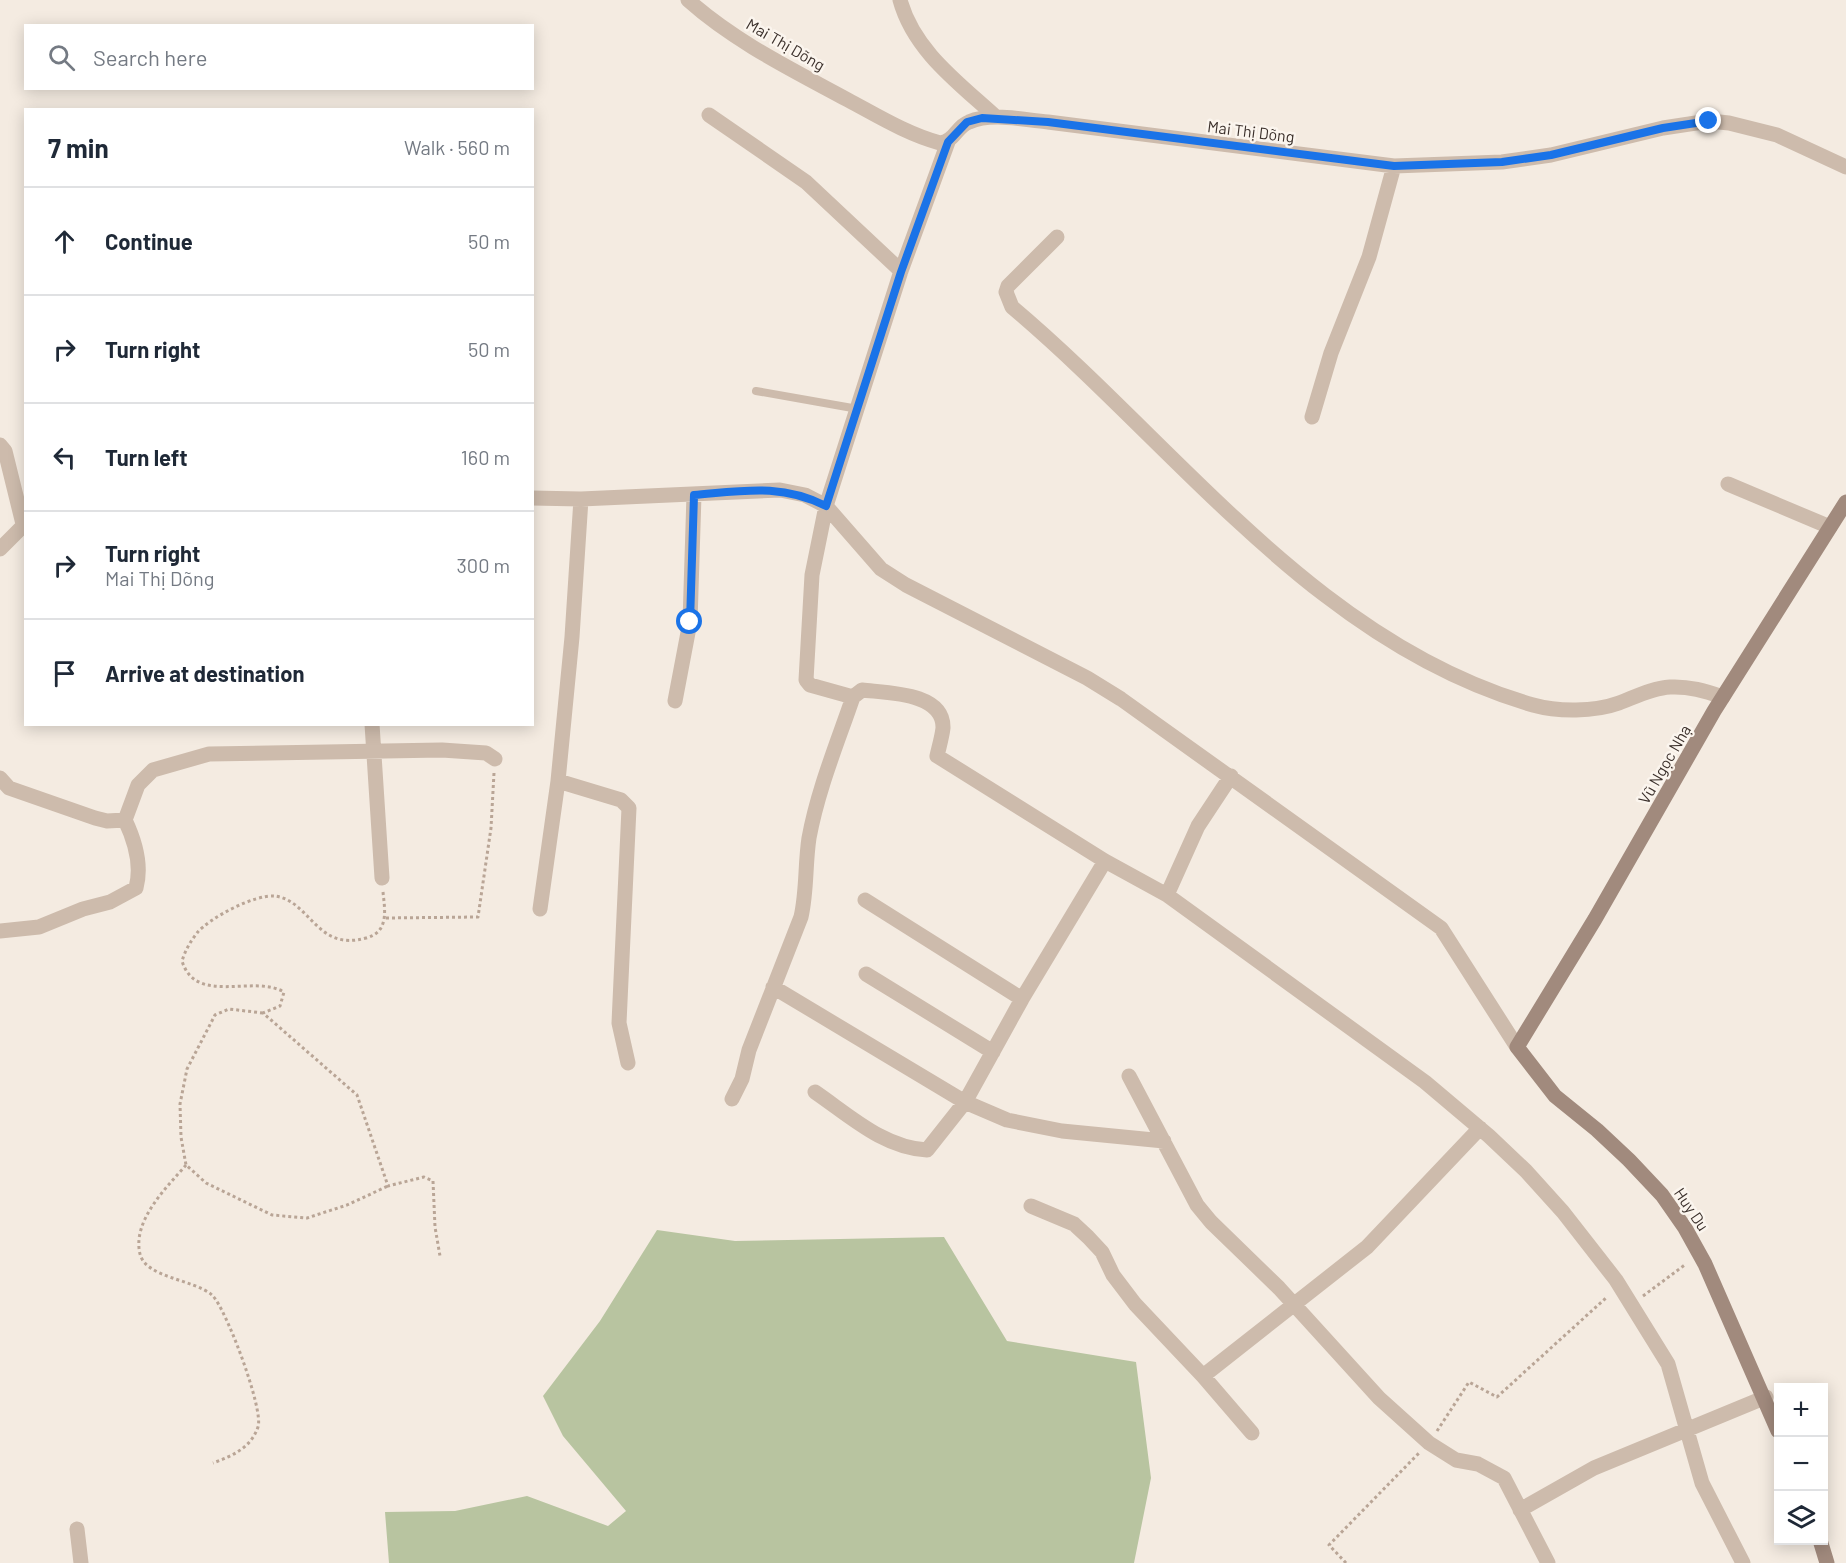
<!DOCTYPE html>
<html lang="en">
<head>
<meta charset="utf-8">
<style>
  body { margin:0; font-family:Barlow,sans-serif; background:#f2f2f3; color:#1f2937 }
  .controls { position:absolute; right:18px; bottom:18px; display:grid; overflow:hidden; border-radius:0px; box-shadow:0 3px 15px #0003 }
  .controls button { width:54px; height:54px; display:grid; place-items:center; padding:0; border:0; border-bottom:2px solid #e0e1e3; background:#fff; color:#1f2937; font:30px sans-serif }
  .stop { position:absolute; width:18px; height:18px; margin:-14px; border:4px solid #1a73e8; border-radius:50%; background:#fff }
  .stop.end { background:#1a73e8; border-color:#fff; box-shadow:0 2px 6px #0008 }
  .list { margin:0; padding:0; list-style:none }
  h2 { display:flex; justify-content:space-between; align-items:center; height:78px; margin:0; padding:0 24px; font-size:26px }
  h2 small { font-size:20px; font-weight:400; color:#747a83 }
  .list li { display:grid; grid-template-columns:39px 1fr auto; gap:18px; align-items:center; box-sizing:border-box; height:108px; padding:0 24px; border-top:2px solid #e0e1e3 }
  .list b { display:block; font-size:22px; white-space:nowrap }
  .list p { margin:0; font-size:20px; white-space:nowrap; color:#747a83 }
  .list em { font-size:20px; font-style:normal; color:#747a83 }
  .icon { flex:none; width:33px; height:33px; fill:none; stroke:currentColor; stroke-width:2; stroke-linecap:round; stroke-linejoin:round }
  .map { position:relative; flex:none; width:1846px; height:1563px; overflow:hidden }
  .search { position:absolute; background:#fff; box-shadow:0 3px 15px #0003; left:24px; top:24px; width:510px; height:66px; display:flex; align-items:center; gap:15px; box-sizing:border-box; padding:0 21px; border-radius:0px; color:#747a83; font-size:22px }
  .panel { position:absolute; background:#fff; box-shadow:0 3px 15px #0003; left:24px; top:108px; width:510px; height:618px; border-radius:0px }
  .map>svg:first-child { display:block }
</style>
</head>
<body>
<div class="map">
<svg width="1846" height="1563" viewBox="0 0 1846 1563">
  <rect width="100%" height="100%" fill="#f4ebe1"/>
  <path fill="#b8c4a0" d="M 657,1230 L 735,1241 L 944,1237 L 1007,1341 L 1136,1362 L 1151,1478 L 1134,1563 L 389,1563 L 385,1512 L 455,1511 L 527,1496 L 608,1526 L 626,1511 L 563,1436 L 543,1396 L 600,1321 Z"/>
  <g fill="none" stroke-linecap="round" stroke-linejoin="round">
    <path stroke="#b9a596" stroke-width="3" stroke-dasharray="3 3" stroke-linecap="butt" d="M 383,892 C 385,911 389,932 366,938 C 316,952 311,901 275,896 C 255,894 209,918 197,933 C 190,942 185,951 182,961 C 196,1006 253,974 284,992 L 280,1006 L 263,1013 L 357,1095 L 388,1186 L 424,1177 L 433,1181 L 435,1227 L 440,1256
      M 386,918 L 478,917 L 491,828 L 494,773
      M 263,1013 L 229,1009 L 215,1015 L 187,1069 L 180,1104 L 181,1137 L 186,1165 L 206,1183 L 272,1215 L 307,1218 L 347,1205 L 388,1186
      M 186,1165 C 166,1188 132,1221 140,1254 C 146,1278 193,1279 212,1295 C 226,1308 264,1410 258,1427 C 251,1448 232,1456 213,1463
      M 1643,1296 L 1686,1264
      M 1437,1431 L 1469,1382 L 1497,1397 L 1607,1297
      M 1346,1563 L 1329,1545 L 1419,1453"/>
    <path stroke="#cdbbac" stroke-width="8" d="M 756,391 L 858,409"/>
    <path stroke="#cdbbac" stroke-width="15" d="M 688,0 C 735,42 793,70 848,100 C 878,116 907,134 940,143 C 955,141 956,127 969,122 C 992,112 1023,120 1048,122 L 1394,166 L 1502,162 L 1551,155 L 1663,128 L 1709,121 L 1729,123 L 1777,135 L 1846,167
      M 900,0 C 914,51 959,83 996,117
      M 709,115 L 806,182 L 901,271
      M 1057,237 L 1008,286 L 1006,292 L 1012,307 C 1177,446 1316,643 1533,705 C 1558,712 1594,712 1619,703 C 1635,697 1652,688 1670,687 C 1689,686 1705,691 1723,697
      M 1312,417 L 1331,353 L 1369,257 L 1394,166
      M 0,445 L 5,451 L 23,524
      M 1728,484 L 1830,527
      M 532,498 L 581,499 L 780,490 L 805,495 L 826,506 L 881,569 L 906,585 L 1087,678 L 1121,699 L 1441,928 L 1517,1047
      M 581,499 L 572,637 L 558,781 L 621,800 L 629,808 L 619,1023 L 628,1063
      M 0,549 L 26,523
      M 853,697 L 862,690 C 886,693 944,692 943,728 C 942,737 939,747 937,756 L 1105,861 L 1167,895 L 1425,1082 L 1489,1136 L 1526,1171 L 1563,1212 L 1616,1280 L 1668,1364 L 1702,1483 L 1743,1563
      M 675,701 L 690,622 L 694,495
      M 372,724 L 382,878
      M 0,778 L 9,788 L 95,818 L 107,821 L 125,820 C 135,841 142,866 136,888 L 110,902 L 83,909 L 39,927 L 0,931
      M 125,820 L 138,785 L 153,770 L 209,754 L 442,750 L 486,753 L 495,759
      M 1167,895 L 1198,826 L 1231,776
      M 865,900 L 1022,999
      M 540,909 L 558,781
      M 866,974 L 993,1052
      M 773,987 L 965,1102 L 1007,1120 L 1062,1131 L 1164,1141
      M 1129,1076 L 1197,1205 L 1211,1222 L 1279,1288 L 1379,1398 L 1429,1443 L 1456,1460 L 1478,1464 L 1504,1478 L 1548,1563
      M 815,1092 C 850,1116 884,1148 927,1150 L 965,1102 L 1022,999 L 1105,861
      M 732,1099 L 742,1079 L 749,1050 L 801,917 C 807,891 805,864 809,838 C 818,789 837,744 853,697 L 810,685 L 806,680 L 812,575 L 826,506 L 901,271 L 948,142
      M 1031,1206 L 1074,1224 L 1088,1237 L 1102,1252 L 1113,1275 L 1135,1304 L 1203,1376 L 1252,1433
      M 1203,1376 L 1367,1247 L 1480,1128
      M 1520,1510 L 1594,1468 L 1766,1397
      M 77,1529 L 81,1563"/>
    <path stroke="#a18a7d" stroke-width="15" d="M 1778,1431 L 1705,1264 L 1685,1228 L 1662,1195 L 1629,1160 L 1597,1130 L 1555,1096 L 1517,1047 L 1595,919 L 1714,711 L 1846,502
      M 1820,1540 L 1827,1563"/>
  </g>
  <g fill="none" stroke-linecap="round" stroke-linejoin="round">
    <path stroke="#1a73e8" stroke-width="8" d="M 690,622 L 694,495 C 742,491 781,483 826,506 L 901,272 L 948,142 L 967,122 L 982,118 L 1048,122 L 1394,166 L 1502,162 L 1551,155 L 1663,128 L 1709,121"/>
  </g>
  <g text-anchor="middle" dominant-baseline="central" stroke-width="5" stroke-linejoin="round" paint-order="stroke">
    <g font-size="16" fill="#3b302b" stroke="#fbf5ee">
      <text transform="translate(786 44) rotate(30)">Mai Thị Dõng</text>
      <text transform="translate(1251 131) rotate(7)">Mai Thị Dõng</text>
      <text transform="translate(1664 764) rotate(-60)">Vũ Ngọc Nhạ</text>
      <text transform="translate(1692 1209) rotate(56)">Huy Du</text>
    </g>
  </g>
</svg>
<div class="controls">
<button>+</button>
<button>−</button>
<button><svg class="icon" aria-label="layers" viewBox="0 0 24 24"><path d="M12 4l9 5-9 5-9-5zM3 14l9 5 9-5"/></svg></button>
</div>
<div class="stop" style="left:690px;top:622px"></div>
<div class="stop end" style="left:1709px;top:121px"></div>
<div class="search"><svg class="icon" aria-label="search" viewBox="0 0 24 24"><circle cx="10" cy="10" r="6"/><path d="M15 15l6 6"/></svg>Search here</div>
<section class="panel">
<h2>7 min<small>Walk · 560 m</small></h2>
<ul class="list">
<li><svg class="icon" aria-label="ahead" viewBox="0 0 24 24"><path d="M12 20V5M6 11l6-6 6 6"/></svg><div><b>Continue</b></div><em>50 m</em></li>
<li><svg class="icon" aria-label="right" viewBox="0 0 24 24"><path d="M7 20v-9h11M14 6l5 5-5 5"/></svg><div><b>Turn right</b></div><em>50 m</em></li>
<li><svg class="icon" aria-label="left" viewBox="0 0 24 24"><path d="M17 20v-9H6M10 6l-5 5 5 5"/></svg><div><b>Turn left</b></div><em>160 m</em></li>
<li><svg class="icon" aria-label="right" viewBox="0 0 24 24"><path d="M7 20v-9h11M14 6l5 5-5 5"/></svg><div><b>Turn right</b><p>Mai Thị Dõng</p></div><em>300 m</em></li>
<li><svg class="icon" aria-label="arrive" viewBox="0 0 24 24"><path d="M6 21V4h12l-3 4 3 4H6"/></svg><div><b>Arrive at destination</b></div></li>
</ul>
</section>
</div>
</body>
</html>
